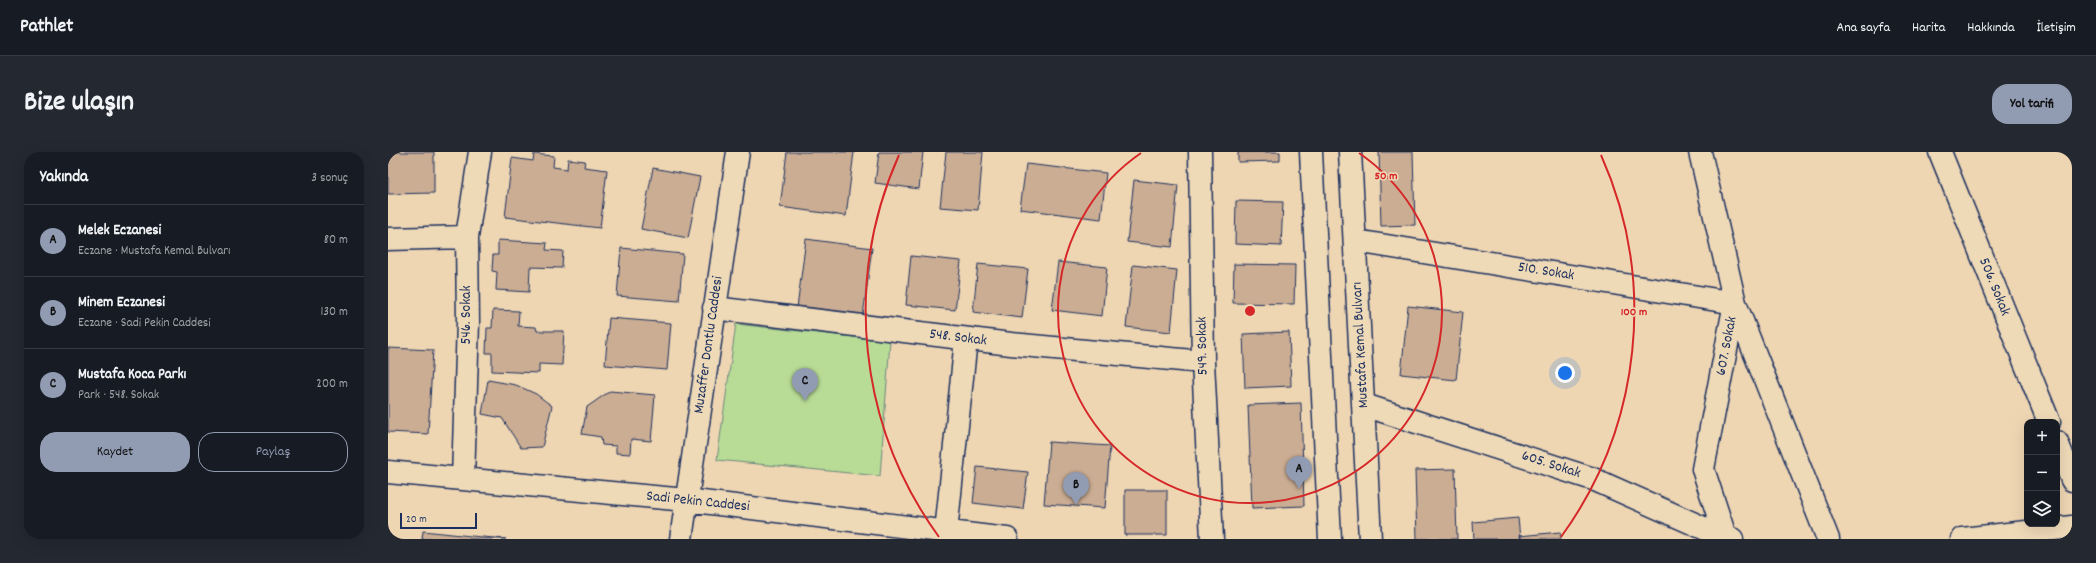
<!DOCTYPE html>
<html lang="tr">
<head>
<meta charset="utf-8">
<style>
  body { margin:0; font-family:Dekko,sans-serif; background:#242831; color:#f1f3f6 }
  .controls { position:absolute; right:12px; bottom:12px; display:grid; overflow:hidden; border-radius:8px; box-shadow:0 4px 16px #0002 }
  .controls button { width:36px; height:36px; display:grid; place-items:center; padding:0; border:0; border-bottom:1px solid #363941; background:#171b24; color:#f1f3f6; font:20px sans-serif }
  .scale { position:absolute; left:12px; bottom:10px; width:77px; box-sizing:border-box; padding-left:4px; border:2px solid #1b2f5e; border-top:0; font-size:11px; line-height:14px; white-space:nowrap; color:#1b2f5e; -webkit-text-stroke:3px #efdab8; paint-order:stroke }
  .you { position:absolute; left:1177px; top:221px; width:14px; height:14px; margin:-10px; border:3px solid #fff; border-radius:50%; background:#1a73e8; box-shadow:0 0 0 6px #1a73e833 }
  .badge { display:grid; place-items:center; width:26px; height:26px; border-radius:50%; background:#919bb2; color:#111; font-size:13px; font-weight:700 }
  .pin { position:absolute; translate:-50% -33px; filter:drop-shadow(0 1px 2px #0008) }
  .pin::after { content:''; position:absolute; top:21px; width:14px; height:12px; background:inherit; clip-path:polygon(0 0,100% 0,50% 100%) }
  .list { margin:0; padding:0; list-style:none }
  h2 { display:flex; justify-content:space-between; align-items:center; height:52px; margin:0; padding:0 16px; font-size:17px }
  h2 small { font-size:13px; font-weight:400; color:#9ea1a6 }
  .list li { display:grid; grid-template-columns:26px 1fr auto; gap:12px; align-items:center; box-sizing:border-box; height:72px; padding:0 16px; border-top:1px solid #363941 }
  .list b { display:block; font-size:15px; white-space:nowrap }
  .list p { margin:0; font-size:13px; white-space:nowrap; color:#9ea1a6 }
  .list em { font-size:13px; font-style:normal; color:#9ea1a6 }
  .actions { display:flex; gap:8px; padding:12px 16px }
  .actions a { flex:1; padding:9px 0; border:1px solid #919bb2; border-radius:16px; text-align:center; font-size:14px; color:#919bb2 }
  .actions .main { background:#919bb2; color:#111 }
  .icon { flex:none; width:22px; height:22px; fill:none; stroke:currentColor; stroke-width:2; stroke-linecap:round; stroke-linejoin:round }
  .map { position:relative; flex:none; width:1684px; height:387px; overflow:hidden; border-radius:16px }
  header { display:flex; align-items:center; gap:24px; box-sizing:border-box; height:56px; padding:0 20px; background:#171b24; border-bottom:1px solid #363941 }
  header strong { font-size:19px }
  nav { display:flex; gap:22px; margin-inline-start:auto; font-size:14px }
  .intro { display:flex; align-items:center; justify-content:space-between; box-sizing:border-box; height:96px; padding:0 24px }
  h1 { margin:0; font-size:28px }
  .button { padding:10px 18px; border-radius:16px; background:#919bb2; color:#111; font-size:14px; font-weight:700 }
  main { display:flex; gap:24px; padding:0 24px }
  aside { flex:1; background:#171b24; border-radius:16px; box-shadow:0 4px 16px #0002 }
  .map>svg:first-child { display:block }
</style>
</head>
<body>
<header>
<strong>Pathlet</strong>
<nav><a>Ana sayfa</a><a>Harita</a><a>Hakkında</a><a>İletişim</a></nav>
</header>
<div class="intro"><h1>Bize ulaşın</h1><a class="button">Yol tarifi</a></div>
<main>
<aside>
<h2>Yakında<small>3 sonuç</small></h2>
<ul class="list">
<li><span class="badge">A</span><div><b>Melek Eczanesi</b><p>Eczane · Mustafa Kemal Bulvarı</p></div><em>80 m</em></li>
<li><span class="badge">B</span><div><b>Minem Eczanesi</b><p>Eczane · Sadi Pekin Caddesi</p></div><em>130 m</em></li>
<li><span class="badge">C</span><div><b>Mustafa Koca Parkı</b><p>Park · 548. Sokak</p></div><em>200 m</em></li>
</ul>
<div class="actions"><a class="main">Kaydet</a><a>Paylaş</a></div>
</aside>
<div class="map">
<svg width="1684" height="387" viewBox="0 0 1684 387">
  <rect width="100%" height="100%" fill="#efd6b3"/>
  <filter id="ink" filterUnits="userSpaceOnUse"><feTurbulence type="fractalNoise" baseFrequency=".025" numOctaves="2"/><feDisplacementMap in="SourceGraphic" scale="8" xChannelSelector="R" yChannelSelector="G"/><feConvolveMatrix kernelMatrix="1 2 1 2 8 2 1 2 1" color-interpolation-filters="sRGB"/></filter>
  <g filter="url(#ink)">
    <path fill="#b8dc96" stroke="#6a867a" d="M 348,172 L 502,189 L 492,324 L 329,308 Z"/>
    <path fill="#cbad93" stroke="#1b2f5e" d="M 0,0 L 46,0 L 46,41 L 0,42 Z
      M 399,0 L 466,0 L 458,64 L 392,55 Z
      M 491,0 L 535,0 L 531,37 L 487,31 Z
      M 558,0 L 595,0 L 590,58 L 552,55 Z
      M 850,0 L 892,0 L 892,9 L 850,10 Z
      M 991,0 L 1025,0 L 1027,73 L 993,74 Z
      M 146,2 L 166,4 L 165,15 L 179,17 L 180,7 L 197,9 L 196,15 L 219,18 L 212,76 L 117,65 L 124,6 L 145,9 Z
      M 638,12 L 718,21 L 713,67 L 632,57 Z
      M 265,16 L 312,25 L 300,86 L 253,77 Z
      M 746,28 L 790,33 L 784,95 L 739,90 Z
      M 848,49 L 895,50 L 893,94 L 847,92 Z
      M 418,87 L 484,96 L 475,164 L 409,156 Z
      M 110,88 L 159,91 L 158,98 L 175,99 L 174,116 L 142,115 L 141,140 L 108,138 L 109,120 L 104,119 L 105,103 L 110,103 Z
      M 233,96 L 295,102 L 291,149 L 229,144 Z
      M 523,104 L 573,109 L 567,158 L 518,153 Z
      M 670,110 L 719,115 L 714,164 L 664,158 Z
      M 590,112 L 640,117 L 634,166 L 585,160 Z
      M 846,112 L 907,113 L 906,152 L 845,151 Z
      M 745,113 L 789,118 L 783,180 L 738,175 Z
      M 1020,154 L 1075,160 L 1068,228 L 1013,222 Z
      M 105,158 L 131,159 L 130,174 L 148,175 L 149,179 L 176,179 L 174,213 L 151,212 L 151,221 L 104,219 L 104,201 L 98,201 L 99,176 L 104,176 Z
      M 221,166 L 283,171 L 279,218 L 217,213 Z
      M 901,180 L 903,234 L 857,236 L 855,182 Z
      M 0,196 L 45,198 L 40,282 L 0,280 Z
      M 100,228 L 128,233 L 148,242 L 164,254 L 154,295 L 133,296 L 114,266 L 94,262 Z
      M 222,239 L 267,243 L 263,289 L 243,287 L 242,302 L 228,301 L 228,294 L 214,293 L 213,285 L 194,282 L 199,255 Z
      M 913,251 L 916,354 L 864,356 L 860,253 Z
      M 661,290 L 722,294 L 717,356 L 656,352 Z
      M 589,315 L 640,320 L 635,357 L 585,351 Z
      M 1067,317 L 1069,387 L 1029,387 L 1027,318 Z
      M 737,338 L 779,338 L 779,383 L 737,383 Z
      M 1130,366 L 1132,387 L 1086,387 L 1085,370 Z
      M 35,379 L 83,384 L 118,387 L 34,387 Z
      M 1172,380 L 1173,387 L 1132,387 L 1131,384 Z"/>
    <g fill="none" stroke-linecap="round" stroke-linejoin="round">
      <g stroke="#1b2f5e" stroke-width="25">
        <path id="minor" d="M 812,0 L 815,210 L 824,387
          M 1312,0 L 1347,151 L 1315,317 L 1338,387
          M 1552,0 L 1661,270
          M 0,87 L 79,85
          M 968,89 L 1347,151 L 1440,387
          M 326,156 L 623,192 L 815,210
          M 976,253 L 1205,327 L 1338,386 L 1344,387
          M 1669,290 L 1684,328
          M 0,320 L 298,348 L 619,387
          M 75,327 L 80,170 L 79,85 L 92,0
          M 558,380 L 578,187
          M 293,387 L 350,0
          M 1574,387 L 1684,375"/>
      </g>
      <g stroke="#1b2f5e" stroke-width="25">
        <path id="major" d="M 923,0 L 942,387
          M 962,0 L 982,387"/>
      </g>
      <use href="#minor" stroke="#efdab8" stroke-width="22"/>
      <use href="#major" stroke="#efdab8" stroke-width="22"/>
    </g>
  </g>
  <g fill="none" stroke="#d62828" stroke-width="2">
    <path d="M971 1A192 192 0 1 1 753 1"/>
    <path d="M551 385A384 384 0 0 1 511 3M1213 3A384 384 0 0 1 1173 385"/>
  </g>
  <g text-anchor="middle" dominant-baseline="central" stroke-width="3" stroke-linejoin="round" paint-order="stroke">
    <g font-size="15" fill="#1b2f5e" stroke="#efdab8">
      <text transform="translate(1158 120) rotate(9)">510. Sokak</text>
      <text transform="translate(1606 135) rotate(68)">506. Sokak</text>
      <text transform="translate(79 163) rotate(-90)">546. Sokak</text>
      <text transform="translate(570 186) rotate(7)">548. Sokak</text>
      <text transform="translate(321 193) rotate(-82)">Muzaffer Dontlu Caddesi</text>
      <text transform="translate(973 193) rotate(-93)">Mustafa Kemal Bulvarı</text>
      <text transform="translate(815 194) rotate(-91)">549. Sokak</text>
      <text transform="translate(1339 194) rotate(-79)">607. Sokak</text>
      <text transform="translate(1163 313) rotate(18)">605. Sokak</text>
      <text transform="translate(310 350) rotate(6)">Sadi Pekin Caddesi</text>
    </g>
  </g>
  <circle cx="862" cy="159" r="6" fill="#d62828" stroke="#efdab8" stroke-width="2"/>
  <g font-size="12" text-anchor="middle" font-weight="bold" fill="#d62828" stroke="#efdab8" stroke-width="3" stroke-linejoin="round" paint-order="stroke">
    <text x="998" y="27">50 m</text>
    <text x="1246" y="163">100 m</text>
  </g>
</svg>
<div class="controls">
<button>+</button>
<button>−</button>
<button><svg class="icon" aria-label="layers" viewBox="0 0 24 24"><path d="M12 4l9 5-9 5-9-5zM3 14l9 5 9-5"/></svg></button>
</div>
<div class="scale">20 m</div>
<div class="you"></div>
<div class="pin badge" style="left:911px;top:337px">A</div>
<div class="pin badge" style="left:688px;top:353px">B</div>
<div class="pin badge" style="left:417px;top:249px">C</div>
</div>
</main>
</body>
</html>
